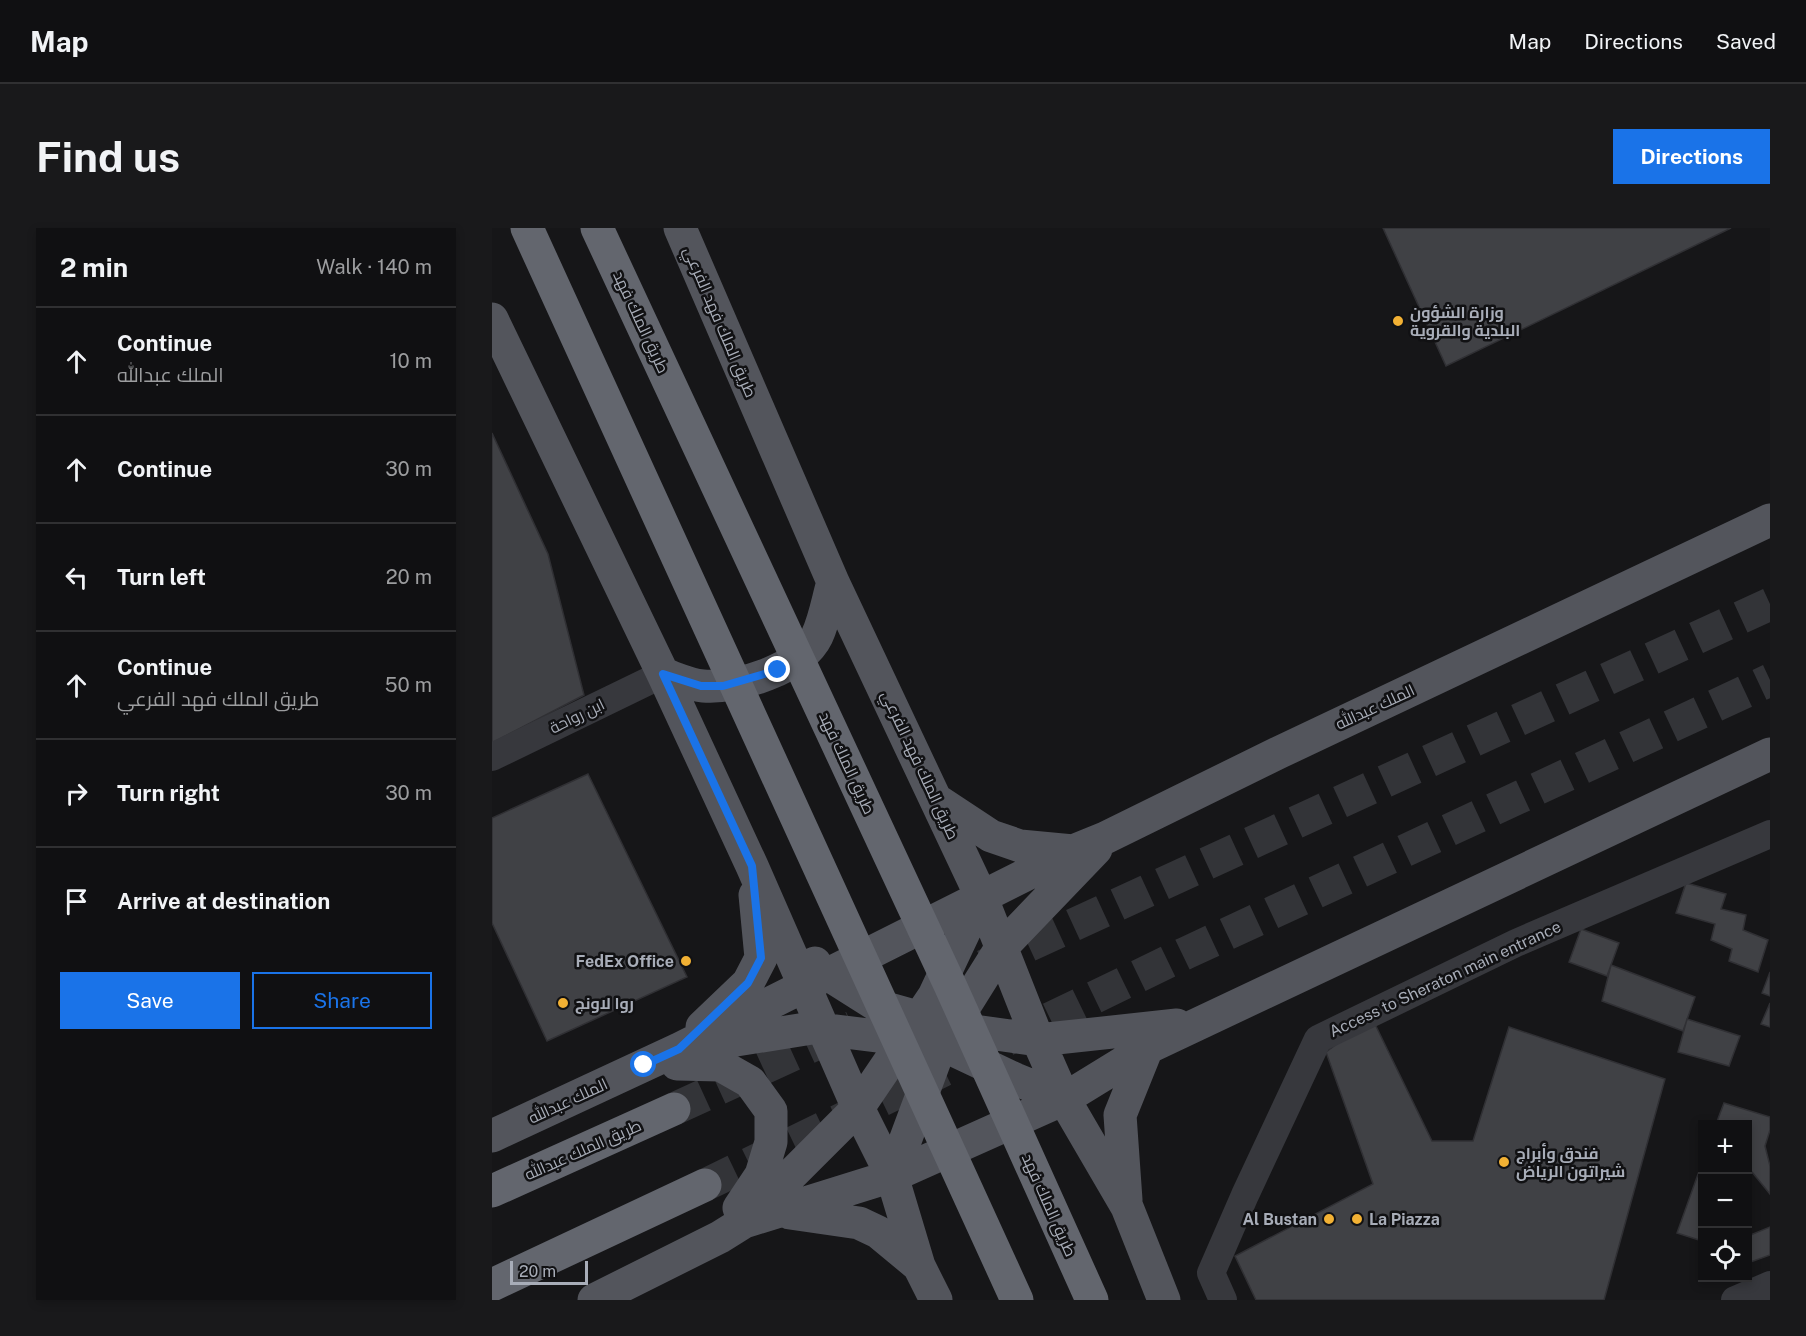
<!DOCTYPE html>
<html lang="en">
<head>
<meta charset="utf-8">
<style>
  body { margin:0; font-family:"Public Sans",Cairo,sans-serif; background:#19191b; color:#f1f3f6 }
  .controls { position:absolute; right:18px; bottom:18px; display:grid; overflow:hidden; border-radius:0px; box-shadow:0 3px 9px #0003 }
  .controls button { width:54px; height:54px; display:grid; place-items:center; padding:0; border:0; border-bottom:2px solid #303032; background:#101012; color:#f1f3f6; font:30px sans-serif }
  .scale { position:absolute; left:18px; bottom:15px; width:78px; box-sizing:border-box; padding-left:6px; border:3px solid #a8adb8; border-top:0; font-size:16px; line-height:21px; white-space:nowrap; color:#a8adb8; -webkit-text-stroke:4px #111113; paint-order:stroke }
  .stop { position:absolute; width:18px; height:18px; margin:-14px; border:4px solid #1a73e8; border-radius:50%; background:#fff }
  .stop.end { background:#1a73e8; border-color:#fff; box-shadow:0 2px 6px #0008 }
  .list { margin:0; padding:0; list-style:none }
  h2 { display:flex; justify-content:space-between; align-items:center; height:78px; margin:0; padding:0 24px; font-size:26px }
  h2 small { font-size:20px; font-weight:400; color:#9c9d9f }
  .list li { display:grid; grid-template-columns:39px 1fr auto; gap:18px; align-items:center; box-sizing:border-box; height:108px; padding:0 24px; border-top:2px solid #303032 }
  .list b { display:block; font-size:22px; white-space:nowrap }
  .list p { margin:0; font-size:20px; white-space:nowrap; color:#9c9d9f }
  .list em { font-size:20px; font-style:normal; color:#9c9d9f }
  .actions { display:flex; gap:12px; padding:18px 24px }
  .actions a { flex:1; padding:14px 0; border:2px solid #1a73e8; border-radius:0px; text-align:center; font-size:21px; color:#1a73e8 }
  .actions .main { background:#1a73e8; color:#fff }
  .icon { flex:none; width:33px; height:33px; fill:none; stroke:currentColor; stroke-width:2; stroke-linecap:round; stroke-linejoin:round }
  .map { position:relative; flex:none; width:1278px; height:1072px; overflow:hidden; border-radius:0px }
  header { display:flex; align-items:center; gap:36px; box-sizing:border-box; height:84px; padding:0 30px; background:#101012; border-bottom:2px solid #303032 }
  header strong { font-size:28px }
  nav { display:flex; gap:33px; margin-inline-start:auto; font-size:21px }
  .intro { display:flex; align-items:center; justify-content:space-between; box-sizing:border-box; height:144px; padding:0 36px }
  h1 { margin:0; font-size:42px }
  .button { padding:15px 27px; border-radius:0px; background:#1a73e8; color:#fff; font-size:21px; font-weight:700 }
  main { display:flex; gap:36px; padding:0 36px }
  aside { flex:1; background:#101012; border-radius:0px; box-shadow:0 3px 9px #0003 }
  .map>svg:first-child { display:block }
</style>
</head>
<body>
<header>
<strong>Map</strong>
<nav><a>Map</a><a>Directions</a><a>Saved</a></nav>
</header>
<div class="intro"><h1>Find us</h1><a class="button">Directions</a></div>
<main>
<aside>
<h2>2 min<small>Walk · 140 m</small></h2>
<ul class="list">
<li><svg class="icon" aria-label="ahead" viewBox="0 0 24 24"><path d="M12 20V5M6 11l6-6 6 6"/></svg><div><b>Continue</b><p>الملك عبدالله</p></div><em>10 m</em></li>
<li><svg class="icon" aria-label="ahead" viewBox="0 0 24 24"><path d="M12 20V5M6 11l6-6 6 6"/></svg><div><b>Continue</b></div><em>30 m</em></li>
<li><svg class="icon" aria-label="left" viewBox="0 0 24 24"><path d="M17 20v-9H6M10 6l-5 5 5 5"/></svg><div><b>Turn left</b></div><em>20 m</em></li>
<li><svg class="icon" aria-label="ahead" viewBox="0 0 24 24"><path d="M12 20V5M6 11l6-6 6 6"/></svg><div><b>Continue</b><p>طريق الملك فهد الفرعي</p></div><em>50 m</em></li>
<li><svg class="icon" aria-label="right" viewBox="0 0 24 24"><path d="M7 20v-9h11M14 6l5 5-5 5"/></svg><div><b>Turn right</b></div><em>30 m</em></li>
<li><svg class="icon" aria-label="arrive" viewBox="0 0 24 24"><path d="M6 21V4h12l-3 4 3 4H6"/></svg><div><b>Arrive at destination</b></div></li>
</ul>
<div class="actions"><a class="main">Save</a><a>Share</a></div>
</aside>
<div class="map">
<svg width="1278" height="1072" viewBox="0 0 1278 1072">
  <rect width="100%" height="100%" fill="#161618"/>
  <path fill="#404145" stroke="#303034" stroke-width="1.5" d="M 891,0 L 1239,0 L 954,138 Z
    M 0,205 L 56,326 L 92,467 L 0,515 Z
    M 96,546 L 195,749 L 55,813 L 0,695 L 0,590 Z
    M 1194,655 L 1234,666 L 1229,681 L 1254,687 L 1251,702 L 1276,712 L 1266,744 L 1237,733 L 1240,721 L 1219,712 L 1223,696 L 1184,685 Z
    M 1089,701 L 1127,715 L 1115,748 L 1077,734 Z
    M 1119,737 L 1203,769 L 1191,803 L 1110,773 Z
    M 1278,744 L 1278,768 L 1270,765 Z
    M 1278,775 L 1278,799 L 1269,796 Z
    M 880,790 L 940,913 L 981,913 L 1017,799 L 1173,851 L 1112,1072 L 764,1072 L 743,1028 L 881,956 L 834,824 Z
    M 1195,791 L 1248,808 L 1237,838 L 1186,824 Z
    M 1232,875 L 1278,889 L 1278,902 L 1273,918 L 1278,938 L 1278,966 L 1260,944 L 1256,955 L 1256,896 L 1224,896 Z
    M 1210,935 L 1210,1013 L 1185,1005 Z
    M 1278,999 L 1278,1027 L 1256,1035 L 1256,1008 Z"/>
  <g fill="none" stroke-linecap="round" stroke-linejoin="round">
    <path stroke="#333438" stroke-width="33" stroke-dasharray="33 16" stroke-linecap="butt" d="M 492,738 L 1278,376
      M 514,812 L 694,725 L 1278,452
      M 182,881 L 361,799
      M 213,957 L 452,842"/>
    <path stroke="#37383d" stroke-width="28" d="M 0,529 L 171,446
      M 731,1072 L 719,1045 L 753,967 L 826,811 L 1024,715 L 1278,606
      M 1243,1072 L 1278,1057"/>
    <path stroke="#53555c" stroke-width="33" d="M 188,0 L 341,354 L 489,668 L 546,812 L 572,871 L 635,979 L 672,1072
      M 0,91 L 171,446 L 260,638 L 366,880 L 400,948 L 427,1038 L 444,1072
      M 171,446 C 183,450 198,457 211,458 C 245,461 309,441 325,408 C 333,391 336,371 341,354
      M 446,573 L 499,608 L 528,618 L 581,623
      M 323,735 L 326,740 L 386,778 L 468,801 L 546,812 L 685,797
      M 210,799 L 256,755 L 269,730 L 263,667
      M 219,816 L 320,800 L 449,816 L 523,851 L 572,871
      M 185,836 L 228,837 L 258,854 L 279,883 L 279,914 L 269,947 L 247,980
      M 0,908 L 187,821 L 581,623 L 613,610 L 788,524 L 1278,292
      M 400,948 L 449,816 L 509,720 L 604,621
      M 634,972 L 628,887 L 655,820
      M 298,985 L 367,995 L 386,1004 L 427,1038
      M 255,991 L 366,880 L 442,768 L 489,668
      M 102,1072 L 228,1009 L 252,994 L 400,948 L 572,871 L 655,820 L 1278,526"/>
    <path stroke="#63666e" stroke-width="33" d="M 0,963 L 182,881
      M 0,1057 L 213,957"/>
    <path stroke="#63666e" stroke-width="33" d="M 35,0 L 525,1072
      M 105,0 L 458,757 L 600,1072"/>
  </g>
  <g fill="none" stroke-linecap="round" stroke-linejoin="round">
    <path stroke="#1a73e8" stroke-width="8" d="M 152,837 L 187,821 L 256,755 L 269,730 L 260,638 L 171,446 L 209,458 L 231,458 L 286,442"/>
  </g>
  <g fill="#f2b134" stroke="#111113" stroke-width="2">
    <circle cx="906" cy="93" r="6"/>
    <circle cx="194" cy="733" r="6"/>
    <circle cx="71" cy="775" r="6"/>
    <circle cx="1012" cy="934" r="6"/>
    <circle cx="837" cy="991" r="6"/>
    <circle cx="865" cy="991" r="6"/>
  </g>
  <g text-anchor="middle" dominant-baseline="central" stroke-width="5" stroke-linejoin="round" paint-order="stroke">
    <g font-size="16" font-weight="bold" fill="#a8adb8" stroke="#111113" text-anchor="start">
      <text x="918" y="84">وزارة الشؤون<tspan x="918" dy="18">البلدية والقروية</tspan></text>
      <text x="182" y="733" text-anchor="end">FedEx Office</text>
      <text x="83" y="775">روا لاونج</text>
      <text x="1024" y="925">فندق وأبراج<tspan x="1024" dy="18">شيراتون الرياض</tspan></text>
      <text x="825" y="991" text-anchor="end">Al Bustan</text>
      <text x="877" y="991">La Piazza</text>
    </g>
    <g font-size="16" fill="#a8adb8" stroke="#111113">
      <text transform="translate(149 94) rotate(65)">طريق الملك فهد</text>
      <text transform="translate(228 94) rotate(67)">طريق الملك فهد الفرعي</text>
      <text transform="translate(883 479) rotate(-25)">الملك عبدالله</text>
      <text transform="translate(85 488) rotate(-26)">ابن رواحة</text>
      <text transform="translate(355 535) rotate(65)">طريق الملك فهد</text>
      <text transform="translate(428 537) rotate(65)">طريق الملك فهد الفرعي</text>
      <text transform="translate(953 751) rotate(-25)">Access to Sheraton main entrance</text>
      <text transform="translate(76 873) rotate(-25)">الملك عبدالله</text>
      <text transform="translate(91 922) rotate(-24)">طريق الملك عبدالله</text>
      <text transform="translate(557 977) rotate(66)">طريق الملك فهد</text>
    </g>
  </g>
</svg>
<div class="controls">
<button>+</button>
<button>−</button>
<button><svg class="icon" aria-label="locate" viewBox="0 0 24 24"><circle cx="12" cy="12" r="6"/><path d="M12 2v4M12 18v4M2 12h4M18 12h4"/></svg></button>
</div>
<div class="scale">20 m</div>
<div class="stop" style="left:152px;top:837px"></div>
<div class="stop end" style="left:286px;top:442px"></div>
</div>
</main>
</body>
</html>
